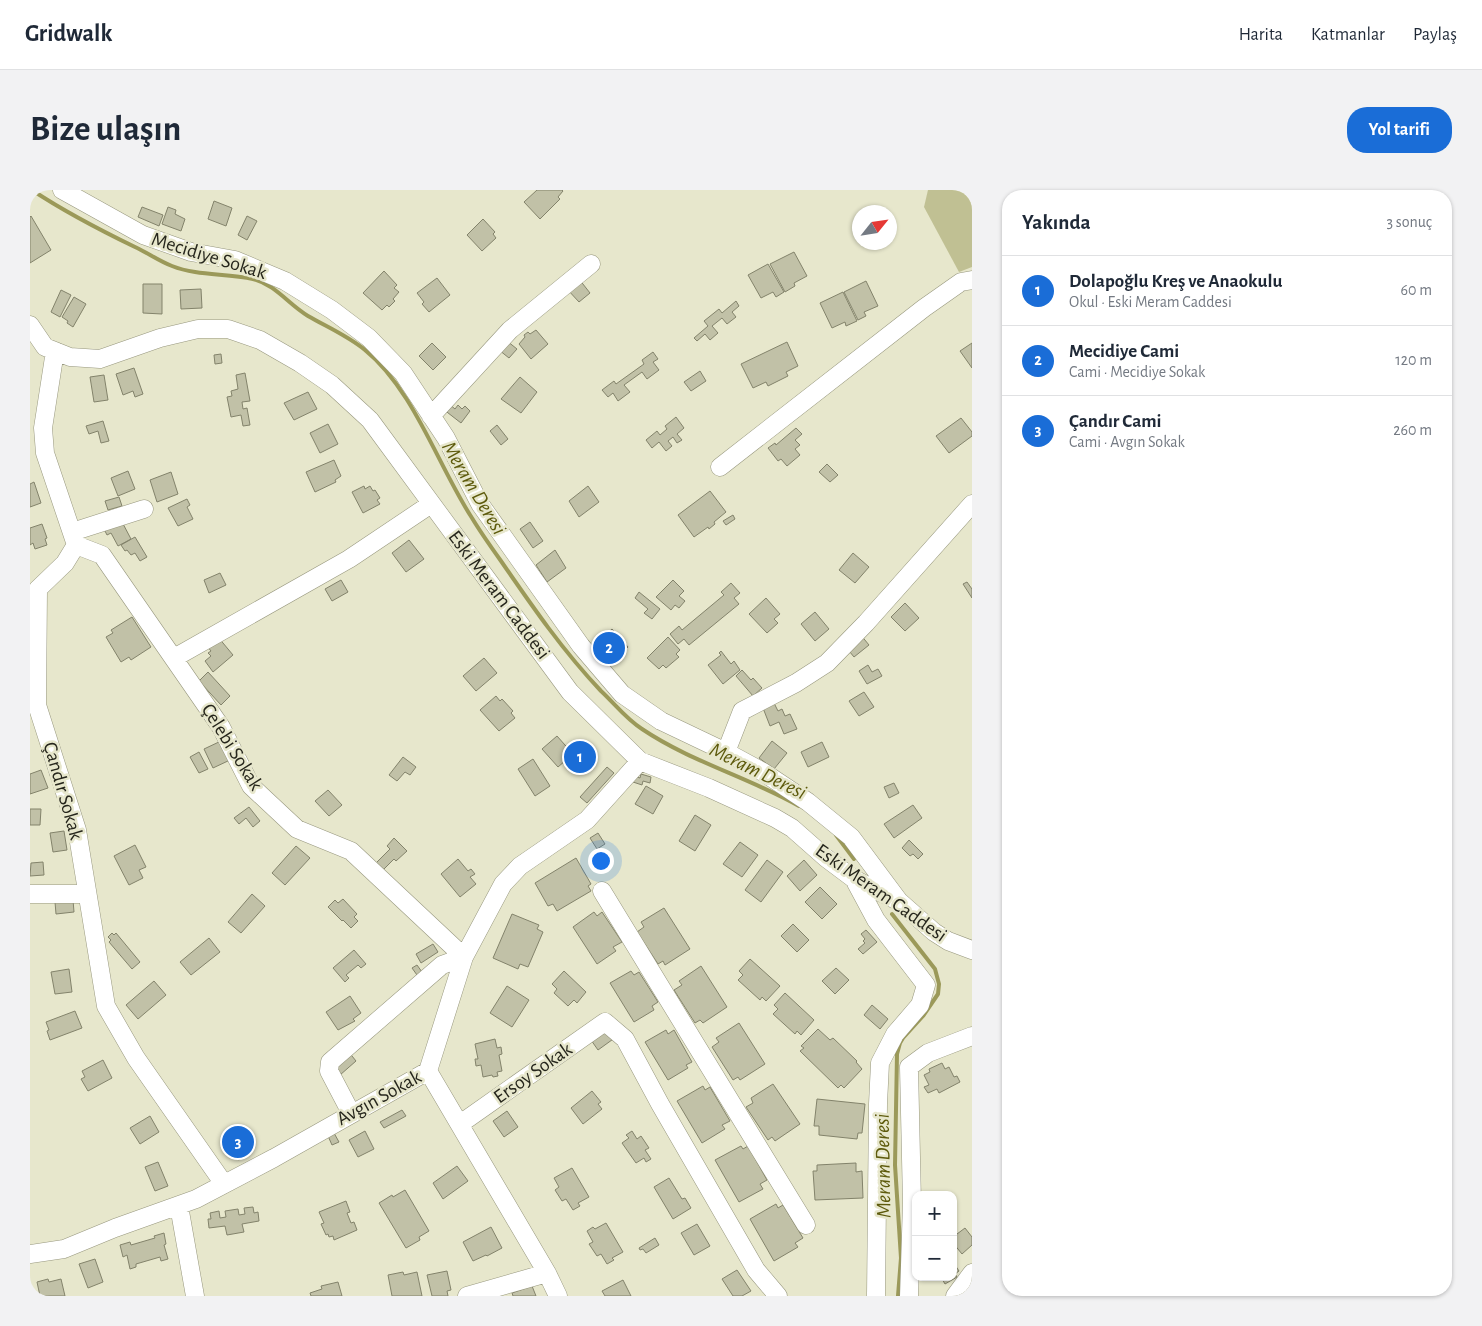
<!DOCTYPE html>
<html lang="tr">
<head>
<meta charset="utf-8">
<style>
  body { margin:0; font-family:"Alegreya Sans",sans-serif; background:#f2f2f3; color:#1f2937 }
  .controls { position:absolute; right:15px; bottom:15px; display:grid; overflow:hidden; border-radius:10px; box-shadow:0 1px 4px #0004 }
  .controls button { width:45px; height:45px; display:grid; place-items:center; padding:0; border:0; border-bottom:1px solid #e0e1e3; background:#fff; color:#1f2937; font:25px sans-serif }
  .compass { position:absolute; left:822px; top:15px; width:45px; height:45px; border-radius:50%; background:#fff; box-shadow:0 1px 4px #0004; rotate:60deg }
  .you { position:absolute; left:570px; top:670px; width:18px; height:18px; margin:-12px; border:4px solid #fff; border-radius:50%; background:#1a73e8; box-shadow:0 0 0 8px #1a73e833 }
  .badge { display:grid; place-items:center; width:32px; height:32px; border-radius:50%; background:#1a6dd7; color:#fff; font-size:16px; font-weight:700 }
  .pin { position:absolute; translate:-50% -50%; border:2px solid #fff; box-shadow:0 1px 5px #0006 }
  .list { margin:0; padding:0; list-style:none }
  h2 { display:flex; justify-content:space-between; align-items:center; height:65px; margin:0; padding:0 20px; font-size:21px }
  h2 small { font-size:16px; font-weight:400; color:#747a83 }
  .list li { display:grid; grid-template-columns:32px 1fr auto; gap:15px; align-items:center; box-sizing:border-box; height:70px; padding:0 20px; border-top:1px solid #e0e1e3 }
  .list b { display:block; font-size:19px; white-space:nowrap }
  .list p { margin:0; font-size:16px; white-space:nowrap; color:#747a83 }
  .list em { font-size:16px; font-style:normal; color:#747a83 }
  .map { position:relative; flex:none; width:942px; height:1106px; overflow:hidden; border-radius:20px }
  header { display:flex; align-items:center; gap:30px; box-sizing:border-box; height:70px; padding:0 25px; background:#fff; border-bottom:1px solid #e0e1e3 }
  header strong { font-size:24px }
  nav { display:flex; gap:28px; margin-inline-start:auto; font-size:18px }
  .intro { display:flex; align-items:center; justify-content:space-between; box-sizing:border-box; height:120px; padding:0 30px }
  h1 { margin:0; font-size:35px }
  .button { padding:12px 22px; border-radius:20px; background:#1a6dd7; color:#fff; font-size:18px; font-weight:700 }
  main { display:flex; gap:30px; padding:0 30px }
  aside { flex:1; background:#fff; border-radius:20px; box-shadow:0 1px 4px #0004 }
  .map>svg:first-child { display:block }
</style>
</head>
<body>
<header>
<strong>Gridwalk</strong>
<nav><a>Harita</a><a>Katmanlar</a><a>Paylaş</a></nav>
</header>
<div class="intro"><h1>Bize ulaşın</h1><a class="button">Yol tarifi</a></div>
<main>
<div class="map">
<svg width="942" height="1106" viewBox="0 0 942 1106">
  <rect width="100%" height="100%" fill="#e7e7cc"/>
  <path fill="#c0c093" d="M 898,0 L 942,0 L 942,77 L 929,82 L 894,17 Z"/>
  <g fill="none" stroke-linecap="round" stroke-linejoin="round">
    <path stroke="#9b9959" stroke-width="4" d="M 2,0 C 35,22 70,40 105,57 C 118,63 129,71 142,76 C 167,86 196,83 223,89 C 246,95 258,114 278,126 C 297,137 318,146 335,160 C 384,200 408,276 442,328 C 451,343 461,357 471,371 C 502,416 533,461 571,501 C 585,514 596,529 612,539 C 661,572 718,587 769,616
      M 806,645 L 824,669
      M 862,724 L 905,779 L 909,794 L 908,804 L 893,826 L 873,848 L 870,853 L 867,864 L 865,975 L 871,1068 L 868,1106"/>
  </g>
  <path fill="#c1c1a7" stroke="#83836b" d="M 507,0 L 532,0 L 533,1 L 528,7 L 530,9 L 510,29 L 494,12 Z
    M 184,11 L 202,18 L 196,36 L 178,29 Z
    M 112,17 L 133,25 L 129,36 L 108,27 Z
    M 138,17 L 146,20 L 145,24 L 155,29 L 151,41 L 132,34 Z
    M 1,26 L 21,60 L 0,73 L 0,27 Z
    M 217,26 L 227,31 L 217,50 L 208,45 Z
    M 453,29 L 465,42 L 463,44 L 466,48 L 452,61 L 437,45 Z
    M 764,62 L 777,86 L 764,93 L 765,96 L 755,102 L 740,74 Z
    M 738,74 L 754,102 L 746,107 L 743,102 L 731,108 L 718,85 Z
    M 354,81 L 367,95 L 364,98 L 369,102 L 363,109 L 365,111 L 359,117 L 357,115 L 352,120 L 333,103 Z
    M 407,88 L 420,105 L 399,122 L 392,114 L 394,112 L 387,103 Z
    M 549,89 L 560,103 L 549,112 L 537,99 Z
    M 836,91 L 848,116 L 834,122 L 836,126 L 828,130 L 814,102 Z
    M 113,94 L 132,94 L 132,124 L 113,123 Z
    M 171,99 L 172,118 L 151,119 L 150,100 Z
    M 31,100 L 41,105 L 30,127 L 21,122 Z
    M 813,102 L 827,131 L 816,136 L 815,132 L 802,138 L 790,113 Z
    M 44,107 L 56,114 L 43,137 L 37,133 L 38,131 L 32,127 Z
    M 706,111 L 709,116 L 702,122 L 706,127 L 697,134 L 692,128 L 682,136 L 688,143 L 680,150 L 675,144 L 667,151 L 664,148 L 678,136 L 674,131 L 689,119 L 692,123 Z
    M 506,140 L 518,154 L 501,169 L 489,154 L 495,147 L 494,145 L 498,142 L 500,144 Z
    M 477,151 L 487,159 L 479,168 L 469,160 Z
    M 757,152 L 768,176 L 756,182 L 758,186 L 738,196 L 736,192 L 723,198 L 711,174 Z
    M 402,153 L 416,167 L 403,180 L 389,166 Z
    M 942,153 L 942,178 L 930,161 Z
    M 623,162 L 628,169 L 623,172 L 629,180 L 617,189 L 612,182 L 594,195 L 600,202 L 588,211 L 583,203 L 578,207 L 572,200 L 584,191 L 586,194 L 614,174 L 612,170 Z
    M 191,164 L 192,173 L 185,174 L 184,165 Z
    M 104,178 L 113,204 L 105,207 L 103,201 L 93,205 L 86,184 Z
    M 670,181 L 676,191 L 661,201 L 654,192 Z
    M 215,183 L 220,211 L 212,212 L 213,219 L 217,218 L 220,235 L 213,236 L 211,225 L 201,227 L 197,207 L 202,206 L 201,201 L 208,199 L 206,185 Z
    M 74,185 L 78,210 L 64,212 L 60,187 Z
    M 490,187 L 507,202 L 491,223 L 471,209 Z
    M 278,202 L 287,219 L 264,230 L 254,213 Z
    M 418,213 L 425,219 L 428,215 L 432,219 L 435,216 L 440,221 L 431,233 L 413,219 Z
    M 646,227 L 654,238 L 647,244 L 652,250 L 647,253 L 643,247 L 638,251 L 642,256 L 636,261 L 629,252 L 622,258 L 616,250 L 627,241 L 630,245 L 637,239 L 635,236 Z
    M 931,228 L 942,242 L 942,246 L 919,263 L 906,246 Z
    M 73,231 L 79,251 L 71,253 L 68,241 L 59,244 L 56,236 Z
    M 298,234 L 308,254 L 290,263 L 280,243 Z
    M 467,235 L 478,249 L 471,255 L 460,241 Z
    M 766,238 L 772,244 L 765,250 L 770,255 L 765,259 L 770,265 L 757,276 L 751,269 L 748,271 L 738,258 L 745,253 L 746,255 Z
    M 304,270 L 311,286 L 305,290 L 306,292 L 285,302 L 276,282 Z
    M 797,274 L 808,285 L 800,292 L 789,282 Z
    M 98,281 L 105,299 L 88,306 L 81,288 Z
    M 141,282 L 148,304 L 127,312 L 120,290 Z
    M 4,292 L 11,313 L 0,317 L 0,294 Z
    M 334,296 L 335,299 L 340,296 L 343,301 L 345,300 L 350,308 L 347,310 L 350,314 L 333,323 L 322,302 Z
    M 558,296 L 569,312 L 549,327 L 539,311 Z
    M 680,301 L 696,322 L 684,332 L 685,334 L 679,339 L 678,337 L 664,347 L 648,325 Z
    M 89,307 L 92,316 L 78,320 L 75,311 Z
    M 157,309 L 160,315 L 157,317 L 163,329 L 148,336 L 138,318 Z
    M 703,325 L 705,329 L 696,335 L 693,331 Z
    M 91,330 L 101,349 L 88,356 L 81,343 L 77,345 L 74,339 Z
    M 500,332 L 513,351 L 503,358 L 490,339 Z
    M 12,334 L 17,348 L 15,349 L 17,355 L 5,359 L 3,353 L 0,355 L 0,338 Z
    M 105,347 L 117,367 L 110,371 L 105,363 L 101,365 L 97,360 L 95,361 L 91,355 Z
    M 379,350 L 394,369 L 376,382 L 362,363 Z
    M 525,360 L 536,378 L 517,392 L 506,375 Z
    M 823,363 L 839,377 L 825,393 L 809,380 Z
    M 190,383 L 196,395 L 179,403 L 174,390 Z
    M 311,390 L 318,402 L 302,411 L 295,399 Z
    M 643,390 L 654,401 L 649,406 L 655,411 L 649,418 L 645,415 L 641,420 L 626,407 Z
    M 937,392 L 942,399 L 942,408 L 933,394 Z
    M 701,393 L 710,403 L 704,408 L 709,414 L 659,455 L 654,449 L 648,454 L 640,444 L 649,436 L 652,440 L 694,405 L 691,402 Z
    M 609,402 L 630,419 L 622,429 L 614,423 L 618,419 L 605,408 Z
    M 736,408 L 750,424 L 744,429 L 748,433 L 737,443 L 719,424 Z
    M 875,413 L 889,428 L 875,441 L 861,427 Z
    M 785,422 L 799,439 L 785,451 L 771,434 Z
    M 102,427 L 121,457 L 101,470 L 99,467 L 91,472 L 76,447 L 83,443 L 81,440 Z
    M 582,439 L 598,457 L 576,477 L 560,459 Z
    M 830,444 L 839,455 L 824,467 L 815,456 Z
    M 188,447 L 203,465 L 183,482 L 175,471 L 181,466 L 178,463 L 181,461 L 177,456 Z
    M 638,447 L 650,460 L 646,464 L 649,467 L 636,478 L 633,475 L 629,479 L 617,468 Z
    M 691,461 L 701,474 L 704,471 L 710,480 L 693,494 L 678,475 L 691,465 L 689,463 Z
    M 454,468 L 467,483 L 446,501 L 433,486 Z
    M 838,475 L 842,482 L 848,479 L 852,486 L 837,494 L 829,481 Z
    M 712,480 L 721,490 L 723,488 L 732,498 L 723,506 L 706,486 Z
    M 178,482 L 200,506 L 191,515 L 169,491 Z
    M 834,502 L 844,517 L 829,526 L 819,511 Z
    M 466,506 L 470,511 L 472,509 L 483,521 L 481,523 L 485,528 L 469,541 L 450,520 Z
    M 744,513 L 748,521 L 752,519 L 755,526 L 760,524 L 767,539 L 754,544 L 749,532 L 740,536 L 733,518 Z
    M 527,546 L 543,564 L 528,577 L 512,559 Z
    M 191,551 L 200,570 L 183,578 L 174,559 Z
    M 742,551 L 757,563 L 744,579 L 729,568 Z
    M 792,552 L 799,567 L 778,577 L 771,562 Z
    M 169,562 L 178,579 L 169,583 L 160,567 Z
    M 373,567 L 386,577 L 380,585 L 375,582 L 367,591 L 359,585 Z
    M 503,569 L 520,596 L 505,606 L 488,579 Z
    M 577,577 L 584,583 L 557,613 L 550,607 Z
    M 11,580 L 18,598 L 0,604 L 0,584 Z
    M 611,584 L 621,587 L 620,593 L 613,591 L 612,595 L 603,592 L 604,586 L 610,588 Z
    M 864,593 L 869,603 L 859,608 L 854,597 Z
    M 616,596 L 633,606 L 623,624 L 605,614 Z
    M 298,600 L 312,615 L 299,626 L 285,611 Z
    M 883,615 L 892,628 L 864,648 L 854,634 Z
    M 219,617 L 230,631 L 223,637 L 216,628 L 209,634 L 204,628 Z
    M 0,619 L 11,619 L 10,635 L 0,635 Z
    M 665,625 L 681,635 L 665,661 L 649,651 Z
    M 34,641 L 37,660 L 23,662 L 20,643 Z
    M 568,643 L 575,654 L 567,659 L 560,648 Z
    M 364,648 L 377,661 L 366,671 L 364,669 L 351,682 L 344,675 L 360,659 L 357,656 Z
    M 879,650 L 893,664 L 888,669 L 883,664 L 880,666 L 872,658 Z
    M 710,652 L 728,665 L 712,687 L 693,674 Z
    M 105,655 L 116,677 L 109,680 L 113,688 L 99,695 L 84,666 Z
    M 266,656 L 280,668 L 255,695 L 242,683 Z
    M 546,668 L 561,694 L 558,696 L 561,701 L 527,721 L 523,714 L 518,716 L 505,693 Z
    M 428,669 L 438,681 L 441,679 L 445,684 L 440,687 L 446,694 L 430,707 L 411,684 Z
    M 737,670 L 753,682 L 731,712 L 715,700 Z
    M 774,670 L 787,685 L 770,701 L 757,686 Z
    M 13,672 L 14,685 L 0,686 L 1,673 Z
    M 790,697 L 807,714 L 792,729 L 775,712 Z
    M 222,704 L 235,716 L 211,743 L 198,732 Z
    M 313,709 L 327,724 L 324,727 L 328,731 L 321,738 L 313,730 L 312,731 L 298,717 L 305,710 L 308,713 Z
    M 43,710 L 44,722 L 26,724 L 25,712 Z
    M 634,718 L 660,759 L 635,775 L 633,771 L 628,774 L 607,742 L 614,737 L 611,732 Z
    M 564,722 L 567,726 L 572,722 L 592,752 L 583,757 L 586,761 L 567,774 L 543,737 Z
    M 482,724 L 509,735 L 507,739 L 513,742 L 498,777 L 490,774 L 488,779 L 463,768 Z
    M 763,734 L 779,750 L 767,762 L 751,746 Z
    M 836,740 L 847,752 L 833,764 L 828,759 L 835,753 L 833,751 L 835,749 L 831,744 Z
    M 82,743 L 84,745 L 86,743 L 110,772 L 102,779 L 79,752 L 81,750 L 78,747 Z
    M 179,748 L 190,762 L 161,785 L 150,772 Z
    M 403,754 L 408,762 L 391,773 L 386,764 Z
    M 324,760 L 336,774 L 331,778 L 328,775 L 316,785 L 319,788 L 315,792 L 303,778 Z
    M 720,769 L 750,796 L 736,811 L 732,807 L 730,810 L 708,790 L 713,785 L 709,781 Z
    M 387,775 L 392,782 L 387,785 L 382,778 Z
    M 671,776 L 697,817 L 673,833 L 670,830 L 665,833 L 644,800 L 652,795 L 649,791 Z
    M 806,778 L 819,790 L 805,804 L 792,791 Z
    M 39,779 L 42,802 L 25,804 L 21,782 Z
    M 534,781 L 556,802 L 547,813 L 544,810 L 538,816 L 524,803 L 527,799 L 522,794 Z
    M 601,781 L 604,785 L 609,782 L 628,812 L 622,816 L 624,820 L 604,832 L 580,793 Z
    M 124,791 L 136,805 L 108,829 L 96,815 Z
    M 477,796 L 499,810 L 482,837 L 460,823 Z
    M 755,803 L 784,830 L 771,845 L 767,841 L 765,844 L 743,824 L 748,819 L 744,815 Z
    M 320,806 L 331,823 L 323,829 L 325,831 L 308,840 L 296,822 Z
    M 842,815 L 858,829 L 850,839 L 834,825 Z
    M 45,821 L 52,838 L 20,850 L 17,841 L 19,840 L 16,832 Z
    M 709,833 L 735,874 L 710,890 L 708,887 L 703,890 L 682,857 L 689,852 L 686,848 Z
    M 578,837 L 586,847 L 568,860 L 561,850 Z
    M 788,839 L 800,850 L 803,848 L 827,871 L 826,872 L 832,879 L 814,898 L 811,895 L 808,898 L 770,861 L 774,858 L 771,856 Z
    M 636,840 L 638,844 L 644,840 L 662,872 L 656,875 L 658,878 L 638,890 L 615,852 Z
    M 465,849 L 467,858 L 471,857 L 472,864 L 469,865 L 472,881 L 467,882 L 468,886 L 463,887 L 462,885 L 453,887 L 451,875 L 446,876 L 445,869 L 448,869 L 445,854 Z
    M 318,861 L 326,871 L 310,885 L 301,875 Z
    M 73,870 L 82,888 L 58,901 L 51,889 L 55,887 L 52,881 Z
    M 912,873 L 915,879 L 919,877 L 924,887 L 927,886 L 930,892 L 909,903 L 907,899 L 898,903 L 894,897 L 899,895 L 894,885 L 900,882 L 899,879 Z
    M 743,894 L 770,934 L 745,951 L 742,947 L 738,950 L 716,917 L 723,913 L 721,908 Z
    M 673,896 L 675,900 L 680,897 L 700,931 L 692,935 L 695,939 L 672,953 L 647,911 Z
    M 562,901 L 571,912 L 568,914 L 572,919 L 553,934 L 541,918 Z
    M 787,909 L 835,914 L 832,943 L 828,943 L 827,949 L 789,945 L 789,936 L 784,936 Z
    M 372,920 L 376,926 L 354,938 L 350,932 Z
    M 477,921 L 488,937 L 474,947 L 463,931 Z
    M 120,926 L 129,942 L 110,954 L 100,938 Z
    M 208,935 L 225,949 L 209,970 L 191,956 Z
    M 335,941 L 344,959 L 328,967 L 319,950 Z
    M 602,941 L 607,949 L 611,946 L 619,958 L 615,960 L 621,969 L 616,972 L 614,968 L 606,973 L 592,953 L 599,948 L 596,945 Z
    M 304,943 L 309,952 L 302,955 L 298,946 Z
    M 711,956 L 713,959 L 718,956 L 737,990 L 730,994 L 733,999 L 709,1012 L 685,970 Z
    M 128,972 L 138,996 L 125,1001 L 115,977 Z
    M 826,973 L 826,982 L 832,981 L 833,1008 L 785,1010 L 783,981 L 787,981 L 787,975 Z
    M 427,976 L 438,991 L 413,1009 L 403,993 Z
    M 542,978 L 559,1007 L 548,1013 L 550,1016 L 543,1020 L 536,1009 L 532,1011 L 525,1000 L 529,997 L 524,988 Z
    M 639,988 L 652,1009 L 655,1008 L 661,1018 L 643,1029 L 624,997 Z
    M 375,1000 L 399,1041 L 389,1047 L 390,1050 L 376,1058 L 349,1013 L 362,1005 L 363,1007 Z
    M 316,1011 L 320,1022 L 317,1023 L 321,1033 L 324,1032 L 327,1040 L 304,1050 L 303,1046 L 299,1047 L 298,1044 L 296,1045 L 291,1034 L 294,1033 L 289,1022 Z
    M 746,1014 L 748,1018 L 753,1015 L 773,1048 L 765,1053 L 768,1057 L 744,1071 L 720,1029 Z
    M 223,1017 L 224,1023 L 228,1022 L 229,1031 L 212,1034 L 214,1042 L 197,1045 L 195,1036 L 179,1038 L 178,1029 L 181,1029 L 180,1023 L 189,1021 L 190,1028 L 196,1027 L 195,1021 L 208,1019 L 209,1025 L 215,1024 L 214,1018 Z
    M 576,1033 L 593,1062 L 582,1068 L 584,1070 L 577,1074 L 571,1064 L 567,1066 L 559,1054 L 563,1052 L 557,1041 L 563,1037 L 565,1039 Z
    M 667,1034 L 680,1056 L 664,1065 L 651,1043 Z
    M 461,1037 L 472,1058 L 457,1066 L 456,1065 L 443,1071 L 433,1052 Z
    M 935,1038 L 942,1047 L 942,1055 L 932,1064 L 923,1053 L 923,1047 Z
    M 134,1043 L 136,1054 L 134,1055 L 138,1069 L 131,1071 L 130,1067 L 106,1074 L 106,1077 L 100,1079 L 97,1065 L 93,1067 L 90,1055 L 100,1052 L 101,1055 L 125,1048 L 124,1046 Z
    M 625,1048 L 629,1055 L 616,1063 L 613,1059 L 610,1060 L 609,1058 Z
    M 65,1069 L 73,1092 L 58,1098 L 49,1074 Z
    M 923,1072 L 929,1081 L 925,1084 L 927,1087 L 915,1094 L 911,1087 L 923,1087 Z
    M 707,1080 L 721,1101 L 712,1106 L 703,1106 L 692,1089 Z
    M 417,1081 L 421,1100 L 417,1101 L 418,1106 L 402,1106 L 397,1085 Z
    M 373,1082 L 374,1085 L 387,1082 L 392,1106 L 362,1106 L 358,1085 Z
    M 18,1089 L 19,1092 L 31,1089 L 35,1106 L 10,1106 L 7,1092 Z
    M 593,1090 L 601,1106 L 575,1106 L 572,1101 Z
    M 308,1092 L 312,1106 L 281,1106 L 280,1103 L 292,1099 L 291,1096 Z
    M 502,1096 L 506,1106 L 483,1106 L 482,1103 Z"/>
  <g fill="none" stroke-linecap="round" stroke-linejoin="round">
    <g stroke="#97977e" stroke-width="19">
      <path id="minor" d="M 32,0 L 113,45 L 161,62 L 205,70 L 255,91 L 302,120 L 339,148 L 373,183 L 416,248 L 450,314 L 551,456 L 592,504 L 631,531 L 696,562 L 733,582 L 778,612 L 821,647 L 868,710
        M 0,135 L 15,157 L 40,167 L 70,169 L 130,148 L 168,139 L 198,139 L 230,150 L 270,173 L 302,195 L 340,230 L 540,502 L 610,571 L 679,598 L 745,628 L 762,638 L 796,668 L 824,689 L 870,712 L 904,742 L 918,751 L 942,760
        M 25,161 L 13,238 L 15,263 L 46,355 L 35,373 L 8,399 L 7,515 L 47,640 L 76,816 L 106,868 L 194,994
        M 401,226 L 480,140 L 561,74
        M 690,277 L 894,118 L 931,92 L 942,90
        M 42,342 L 114,319
        M 46,355 L 72,365 L 191,537 L 221,596 L 267,639 L 321,661 L 434,767 L 412,775 L 300,872 L 299,881 L 321,923
        M 144,468 L 319,369 L 401,314
        M 696,562 L 712,521 L 766,493 L 797,473 L 836,433 L 942,314
        M 824,689 L 846,730 L 896,795 L 890,815 L 865,844 L 850,873 L 848,914 L 846,1106
        M 572,701 L 776,1035
        M 0,704 L 57,704
        M 398,881 L 517,1083 L 528,1106
        M 430,934 L 575,832 L 595,849 L 630,914 L 726,1080 L 748,1106
        M 149,1016 L 165,1106
        M 0,1064 L 34,1059 L 85,1038 L 166,1009 L 244,968 L 398,881 L 434,767 L 473,694 L 490,676 L 557,630 L 610,571
        M 437,1106 L 517,1083
        M 879,1106 L 882,1013 L 879,877 L 898,863 L 942,846
        M 925,1106 L 942,1083"/>
    </g>
    <use href="#minor" stroke="#fff" stroke-width="18"/>
  </g>
  <g text-anchor="middle" dominant-baseline="central" stroke-width="5" stroke-linejoin="round" paint-order="stroke">
    <g font-size="20" fill="#26261c" stroke="#e7e7cc">
      <text transform="translate(179 66) rotate(17)">Mecidiye Sokak</text>
      <text transform="translate(469 405) rotate(53)">Eski Meram Caddesi</text>
      <text transform="translate(202 557) rotate(58)">Çelebi Sokak</text>
      <text transform="translate(33 601) rotate(74)">Çandır Sokak</text>
      <text transform="translate(851 703) rotate(35)">Eski Meram Caddesi</text>
      <text transform="translate(503 883) rotate(-35)">Ersoy Sokak</text>
      <text transform="translate(349 908) rotate(-29)">Avgın Sokak</text>
    </g>
    <g font-size="21" font-style="italic" fill="#5d5a0c" stroke="#e7e7cc">
      <text transform="translate(444 298) rotate(59)">Meram Deresi</text>
      <text transform="translate(728 581) rotate(26)">Meram Deresi</text>
      <text transform="translate(853 976) rotate(-91)">Meram Deresi</text>
    </g>
  </g>
</svg>
<div class="controls">
<button>+</button>
<button>−</button>
</div>
<svg class="compass" viewBox="-18 -18 36 36"><path d="M0-13l5 13h-10z" fill="#e53935"/><path d="M0 13l5-13h-10z" fill="#747a83"/></svg>
<div class="you"></div>
<div class="pin badge" style="left:550px;top:567px">1</div>
<div class="pin badge" style="left:579px;top:458px">2</div>
<div class="pin badge" style="left:208px;top:952px">3</div>
</div>
<aside>
<h2>Yakında<small>3 sonuç</small></h2>
<ul class="list">
<li><span class="badge">1</span><div><b>Dolapoğlu Kreş ve Anaokulu</b><p>Okul · Eski Meram Caddesi</p></div><em>60 m</em></li>
<li><span class="badge">2</span><div><b>Mecidiye Cami</b><p>Cami · Mecidiye Sokak</p></div><em>120 m</em></li>
<li><span class="badge">3</span><div><b>Çandır Cami</b><p>Cami · Avgın Sokak</p></div><em>260 m</em></li>
</ul>
</aside>
</main>
</body>
</html>
